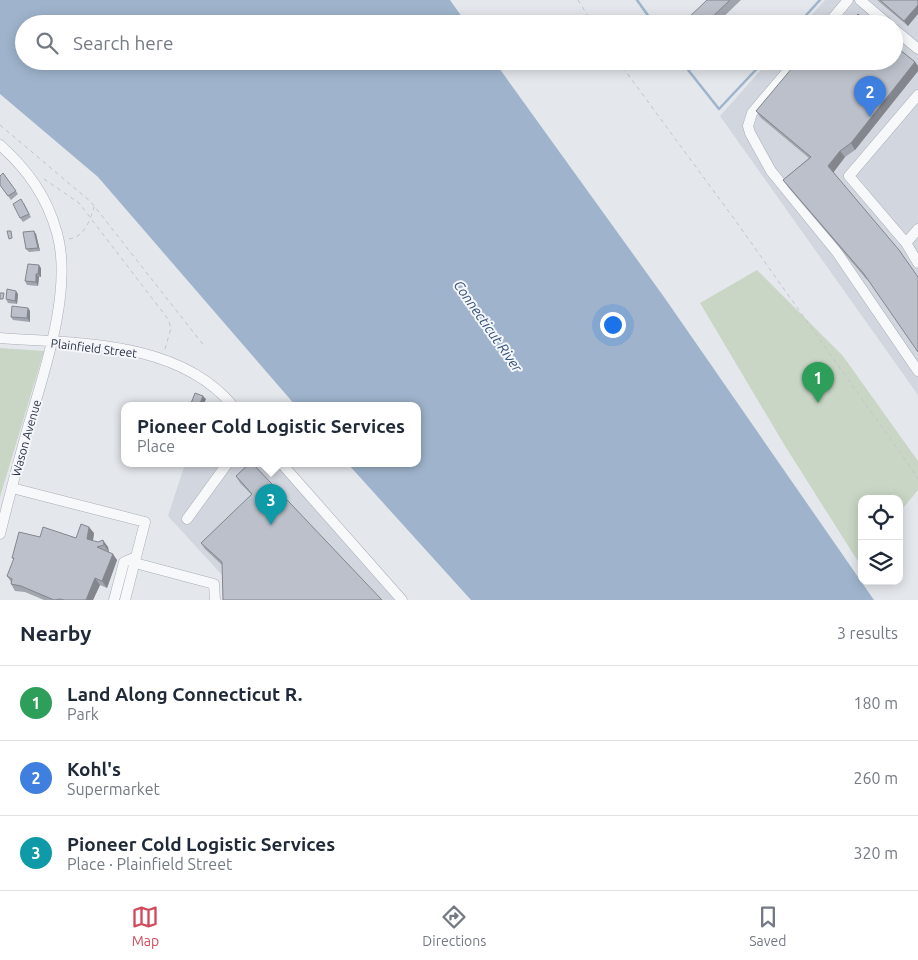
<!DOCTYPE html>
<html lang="en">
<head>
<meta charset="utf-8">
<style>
  body { margin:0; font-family:Ubuntu,sans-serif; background:#f6f6f7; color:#1f2937 }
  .controls { position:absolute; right:15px; bottom:15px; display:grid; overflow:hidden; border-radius:10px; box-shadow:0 2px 12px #0003 }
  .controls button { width:45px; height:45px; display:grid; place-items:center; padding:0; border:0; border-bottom:1px solid #e0e1e3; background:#fff; color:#1f2937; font:25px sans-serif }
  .you { position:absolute; left:612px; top:324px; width:18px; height:18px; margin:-12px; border:4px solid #fff; border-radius:50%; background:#1a73e8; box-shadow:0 0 0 8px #1a73e833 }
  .badge { display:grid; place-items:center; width:32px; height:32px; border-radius:50%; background:#d1495b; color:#fff; font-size:16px; font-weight:700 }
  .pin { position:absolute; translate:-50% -41px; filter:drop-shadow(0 1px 2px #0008) }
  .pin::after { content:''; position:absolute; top:26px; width:18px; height:15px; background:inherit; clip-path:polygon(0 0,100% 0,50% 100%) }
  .popup { position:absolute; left:121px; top:402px; width:300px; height:65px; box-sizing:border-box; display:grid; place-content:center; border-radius:10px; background:#fff; filter:drop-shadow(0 1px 4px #0005); font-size:16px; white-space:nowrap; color:#747a83 }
  .popup b { font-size:19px; color:#1f2937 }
  .popup::after { content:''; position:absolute; left:50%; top:100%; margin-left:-10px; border:10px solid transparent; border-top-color:#fff }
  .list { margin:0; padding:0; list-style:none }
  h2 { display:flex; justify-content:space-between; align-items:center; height:65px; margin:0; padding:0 20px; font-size:21px }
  h2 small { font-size:16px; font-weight:400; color:#747a83 }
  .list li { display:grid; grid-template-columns:32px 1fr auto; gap:15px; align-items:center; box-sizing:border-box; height:75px; padding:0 20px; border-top:1px solid #e0e1e3 }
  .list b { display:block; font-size:19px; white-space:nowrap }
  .list p { margin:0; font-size:16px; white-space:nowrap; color:#747a83 }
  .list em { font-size:16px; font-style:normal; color:#747a83 }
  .icon { flex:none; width:28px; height:28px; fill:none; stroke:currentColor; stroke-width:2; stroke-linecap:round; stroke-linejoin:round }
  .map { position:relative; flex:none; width:918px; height:600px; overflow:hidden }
  .search { position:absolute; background:#fff; box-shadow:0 2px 12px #0003; left:15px; right:15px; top:15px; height:55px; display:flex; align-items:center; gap:12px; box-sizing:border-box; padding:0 18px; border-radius:28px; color:#747a83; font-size:19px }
  .sheet { height:290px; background:#fff }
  nav { display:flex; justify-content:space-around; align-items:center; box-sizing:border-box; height:70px; border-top:1px solid #e0e1e3; background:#fff; font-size:14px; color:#747a83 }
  nav a { display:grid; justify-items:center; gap:2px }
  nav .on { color:#d1495b }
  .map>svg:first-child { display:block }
</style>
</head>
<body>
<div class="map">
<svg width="918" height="600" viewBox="0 0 918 600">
  <rect width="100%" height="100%" fill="#e4e7ec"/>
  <path fill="#d2d6de" d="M 825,0 L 918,0 L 918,395 L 720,116 L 769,61 L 894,61 L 894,24 L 803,24 Z
    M 185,464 L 276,464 L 395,600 L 223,600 L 222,575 L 168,516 Z"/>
  <path fill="#c9d6c5" d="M 757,270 L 843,356 L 918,461 L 918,490 L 899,513 L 899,499 L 862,499 L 862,559 L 859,563 L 785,446 L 700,303 Z
    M 0,348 L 44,351 L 0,497 Z"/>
  <path fill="#9fb4cc" d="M 0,0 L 450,0 L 467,24 L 24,24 L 24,61 L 494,61 L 664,297 L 874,600 L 471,600 L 348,464 L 417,464 L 417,406 L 296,406 L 98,177 L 0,94 Z"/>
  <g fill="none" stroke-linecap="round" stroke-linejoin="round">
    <path stroke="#9fb4cc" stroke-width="2.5" d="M 637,0 L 654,24
      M 798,24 L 820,0
      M 681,61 L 719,109 L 764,61"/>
    <g stroke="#a9aeb7" stroke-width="11">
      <path id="minor" d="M 860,0 L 888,24
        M 828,24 L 848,0
        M 894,29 L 918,49
        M 796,61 L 752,113 L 748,126 L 750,133 L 771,171 L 836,251 L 918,371
        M 918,95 L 849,176 L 906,243 L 918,263
        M 0,145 C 28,170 47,197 57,233 C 73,289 44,373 28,427 C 18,463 9,498 0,534
        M 906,243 L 918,229
        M 0,338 C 78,344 178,340 233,406
        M 282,464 L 402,600
        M 12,488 L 145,522 L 125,600
        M 187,519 L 227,464
        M 135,563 L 214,584 L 215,600
        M 114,600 L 124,562 L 136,557"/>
    </g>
    <path stroke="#c2c5cb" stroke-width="1" stroke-dasharray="4 4" stroke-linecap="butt" d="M 578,0 L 593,24
      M 618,61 L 735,220 L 918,478
      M 0,125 L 91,202 L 205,347
      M 44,179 L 79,203 L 168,319 L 171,328 L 165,349
      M 69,239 C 85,237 90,220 94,207"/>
    <use href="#minor" stroke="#f7f8fa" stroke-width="10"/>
  </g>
  <path fill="#a1a5ae" d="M 707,0 L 741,0 L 716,24 L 689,24 Z
    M 877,0 L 918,0 L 908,26 Z
    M 915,62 L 918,66 L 918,71 L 855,150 L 845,157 L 833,172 L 868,281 L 788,187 L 783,180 L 809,158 L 761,118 L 756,111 Z
    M 3,173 L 18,194 L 11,200 L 0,185 Z
    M 24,203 L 31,217 L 23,222 L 20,218 Z
    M 36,234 L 40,251 L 29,252 L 26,249 Z
    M 41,268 L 41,277 L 39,277 L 38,286 L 27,285 L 25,281 Z
    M 18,294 L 17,304 L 8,303 L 6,299 Z
    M 28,308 L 30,311 L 30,322 L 13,320 L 11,317 Z
    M 236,476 L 382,600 L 222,565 L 205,549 L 201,543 L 252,495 L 240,483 Z
    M 94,533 L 93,541 L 108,547 L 109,552 L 117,560 L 107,588 L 100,585 L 93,600 L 44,600 L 25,592 L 15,591 L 11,584 L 11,582 L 7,576 L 14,560 L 12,558 L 40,537 L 76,538 Z"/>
  <path fill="#83868d" d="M 918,5 L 918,14 L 908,26 L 904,21 Z
    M 915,62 L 918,66 L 918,71 L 855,150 L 851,143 Z
    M 840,151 L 845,157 L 833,173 L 828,166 Z
    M 34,231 L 36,234 L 40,251 L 38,248 Z
    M 39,265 L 41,268 L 41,277 L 38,274 Z
    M 36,274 L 39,277 L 38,286 L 36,282 Z
    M 16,291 L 18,294 L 17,304 L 15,301 Z
    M 28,308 L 30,311 L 30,322 L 27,318 Z
    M 203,396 L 206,399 L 203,406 L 199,406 Z
    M 89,527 L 94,533 L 92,546 L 87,539 Z
    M 103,540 L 108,547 L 109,552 L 104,545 Z
    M 113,554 L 117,560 L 107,588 L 102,581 Z
    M 95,578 L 100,585 L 93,600 L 86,600 Z"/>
  <path fill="#bbc0ca" stroke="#83868d" d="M 707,0 L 730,0 L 705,24 L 689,24 L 686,20 Z
    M 880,0 L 918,0 L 918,5 L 904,21 Z
    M 858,14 L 870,24 L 850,24 Z
    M 894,45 L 915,62 L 851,143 L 840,151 L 828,166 L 899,250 L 918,277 L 918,352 L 864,274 L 783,180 L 811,157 L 756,111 L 798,61 L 894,61 Z
    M 3,173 L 16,191 L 8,196 L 0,185 L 0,176 Z
    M 21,199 L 29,214 L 20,218 L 13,204 Z
    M 7,231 L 11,231 L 12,238 L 9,239 Z
    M 34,231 L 38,248 L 26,249 L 23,232 Z
    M 28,264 L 39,265 L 38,274 L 36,274 L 36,282 L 25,281 Z
    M 7,289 L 16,291 L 15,301 L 6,299 Z
    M 0,293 L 4,293 L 3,299 L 0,299 Z
    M 12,306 L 28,308 L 27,318 L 11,317 Z
    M 195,393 L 203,396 L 199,406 L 190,406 Z
    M 249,464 L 253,464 L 382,600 L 223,600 L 222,562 L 201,543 L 252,494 L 236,476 Z
    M 81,524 L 89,527 L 87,539 L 98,542 L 103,540 L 104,545 L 97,547 L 113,554 L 102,581 L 95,578 L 86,600 L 64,600 L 60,599 L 54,600 L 21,586 L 11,584 L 12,579 L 7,576 L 14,558 L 12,558 L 19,532 L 40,537 L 43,527 L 76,538 Z"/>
  <g text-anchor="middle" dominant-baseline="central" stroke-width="4" stroke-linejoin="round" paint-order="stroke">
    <g font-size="12" fill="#2b3445" stroke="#f4f6f9">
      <text transform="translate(94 348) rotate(7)">Plainfield Street</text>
      <text transform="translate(26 438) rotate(-74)">Wason Avenue</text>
    </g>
    <g font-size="14" font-style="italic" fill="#34527a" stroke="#f4f6f9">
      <text transform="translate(488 326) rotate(55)">Connecticut River</text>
    </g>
  </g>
</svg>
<div class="controls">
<button><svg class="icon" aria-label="locate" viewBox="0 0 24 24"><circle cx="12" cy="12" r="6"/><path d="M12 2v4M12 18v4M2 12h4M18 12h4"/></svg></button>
<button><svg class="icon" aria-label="layers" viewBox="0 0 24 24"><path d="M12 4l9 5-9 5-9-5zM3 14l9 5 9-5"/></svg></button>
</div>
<div class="you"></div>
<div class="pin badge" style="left:818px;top:403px;background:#2e9e5b">1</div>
<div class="pin badge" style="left:870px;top:117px;background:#3f7fe0">2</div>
<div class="pin badge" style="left:271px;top:525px;background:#0f9aa8">3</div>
<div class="popup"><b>Pioneer Cold Logistic Services</b>Place</div>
<div class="search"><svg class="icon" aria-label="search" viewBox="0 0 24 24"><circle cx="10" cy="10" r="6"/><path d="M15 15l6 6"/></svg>Search here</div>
</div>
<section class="sheet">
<h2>Nearby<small>3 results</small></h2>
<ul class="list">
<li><span class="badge" style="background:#2e9e5b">1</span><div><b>Land Along Connecticut R.</b><p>Park</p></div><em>180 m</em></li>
<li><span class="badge" style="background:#3f7fe0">2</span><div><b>Kohl's</b><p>Supermarket</p></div><em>260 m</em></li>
<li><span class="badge" style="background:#0f9aa8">3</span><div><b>Pioneer Cold Logistic Services</b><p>Place · Plainfield Street</p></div><em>320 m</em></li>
</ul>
</section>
<nav>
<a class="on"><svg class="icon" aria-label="map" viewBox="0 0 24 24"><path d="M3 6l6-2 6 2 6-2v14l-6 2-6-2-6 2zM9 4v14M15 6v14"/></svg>Map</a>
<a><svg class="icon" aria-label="directions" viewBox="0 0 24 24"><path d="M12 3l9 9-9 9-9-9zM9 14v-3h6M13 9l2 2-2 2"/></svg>Directions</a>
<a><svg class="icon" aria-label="saved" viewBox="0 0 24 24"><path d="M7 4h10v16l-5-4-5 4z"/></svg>Saved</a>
</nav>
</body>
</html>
